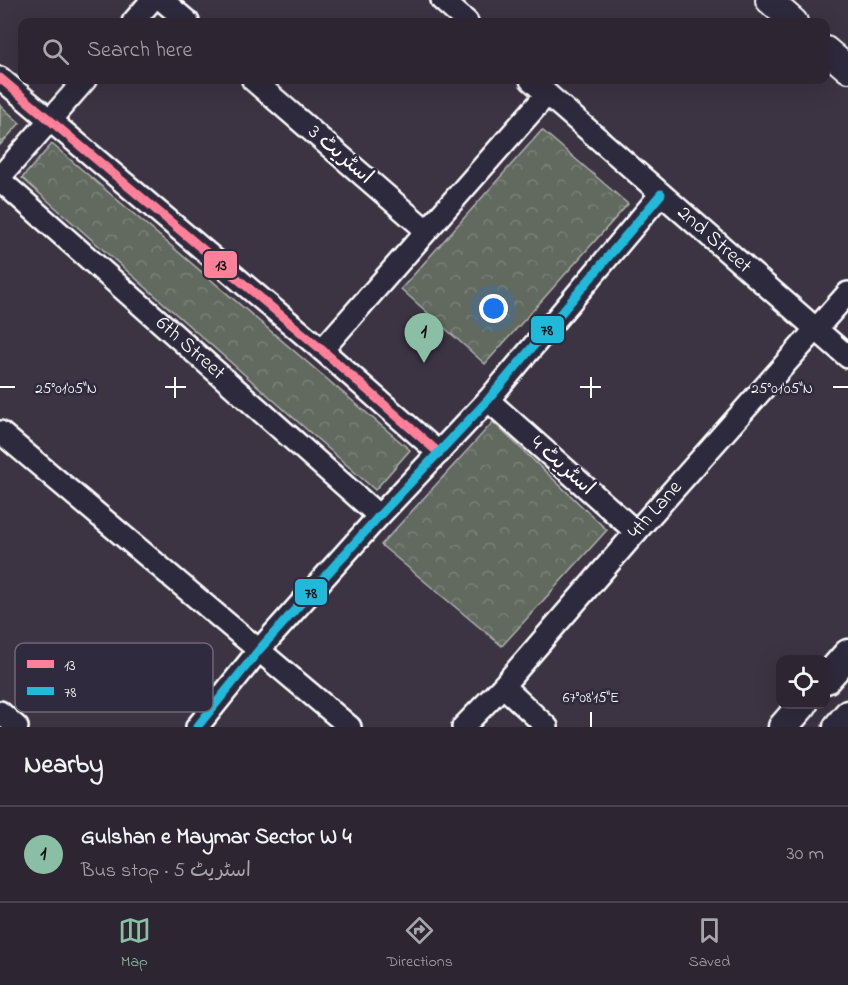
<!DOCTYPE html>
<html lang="en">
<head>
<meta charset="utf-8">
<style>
  body { margin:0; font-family:"Indie Flower","Playpen Sans Arabic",sans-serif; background:#39323e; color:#f1f3f6 }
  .controls { position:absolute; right:18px; bottom:18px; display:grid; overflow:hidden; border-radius:12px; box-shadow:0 6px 24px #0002 }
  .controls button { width:54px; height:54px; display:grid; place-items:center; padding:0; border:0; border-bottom:2px solid #48434d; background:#2d2632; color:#f1f3f6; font:30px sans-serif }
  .you { position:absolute; left:494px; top:309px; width:21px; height:21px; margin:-15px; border:4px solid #fff; border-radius:50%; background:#1a73e8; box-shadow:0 0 0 9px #1a73e833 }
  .badge { display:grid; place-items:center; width:39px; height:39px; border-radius:50%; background:#8abfa5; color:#111; font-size:20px; font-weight:700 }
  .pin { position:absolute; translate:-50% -50px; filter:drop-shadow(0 2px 3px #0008) }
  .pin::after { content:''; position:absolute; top:32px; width:21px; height:18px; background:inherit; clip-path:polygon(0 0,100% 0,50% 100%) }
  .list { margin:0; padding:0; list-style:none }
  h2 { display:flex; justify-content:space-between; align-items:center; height:78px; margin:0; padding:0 24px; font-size:26px }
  h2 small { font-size:20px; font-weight:400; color:#a7a5ac }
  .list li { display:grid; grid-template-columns:39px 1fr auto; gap:18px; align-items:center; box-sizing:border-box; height:96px; padding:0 24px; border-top:2px solid #48434d }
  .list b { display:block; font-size:22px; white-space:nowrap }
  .list p { margin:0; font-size:20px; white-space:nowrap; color:#a7a5ac }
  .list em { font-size:20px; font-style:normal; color:#a7a5ac }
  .icon { flex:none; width:33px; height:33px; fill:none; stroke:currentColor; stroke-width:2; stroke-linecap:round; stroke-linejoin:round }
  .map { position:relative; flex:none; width:848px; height:727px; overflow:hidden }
  .search { position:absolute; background:#2d2632; box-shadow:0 6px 24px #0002; left:18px; right:18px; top:18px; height:66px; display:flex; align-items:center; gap:15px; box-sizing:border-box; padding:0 21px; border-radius:12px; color:#a7a5ac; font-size:22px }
  .sheet { height:174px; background:#2d2632 }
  nav { display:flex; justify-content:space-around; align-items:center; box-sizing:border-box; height:84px; border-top:2px solid #48434d; background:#2d2632; font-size:16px; color:#a7a5ac }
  nav a { display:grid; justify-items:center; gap:3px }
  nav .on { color:#8abfa5 }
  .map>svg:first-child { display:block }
</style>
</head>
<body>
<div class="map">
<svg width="848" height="727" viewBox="0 0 848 727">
  <defs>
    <pattern id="park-crowns" width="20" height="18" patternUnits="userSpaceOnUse" patternTransform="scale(1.5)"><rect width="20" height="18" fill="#626b5f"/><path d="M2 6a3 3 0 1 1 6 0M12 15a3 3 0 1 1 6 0" fill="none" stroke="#7a8177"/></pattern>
  </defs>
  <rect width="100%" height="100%" fill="#3c3343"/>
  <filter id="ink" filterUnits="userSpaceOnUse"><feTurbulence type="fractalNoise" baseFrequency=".0167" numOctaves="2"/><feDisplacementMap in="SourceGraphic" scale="12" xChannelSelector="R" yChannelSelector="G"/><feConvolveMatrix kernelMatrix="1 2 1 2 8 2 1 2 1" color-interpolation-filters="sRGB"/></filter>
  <g filter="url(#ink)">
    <path fill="url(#park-crowns)" stroke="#b0b5af" stroke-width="1.5" d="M 0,105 L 20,123 L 0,145 Z
      M 542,130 L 628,204 L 485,364 L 401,289 Z
      M 52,144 L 410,450 L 375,490 L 22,178 Z
      M 493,422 L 607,530 L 502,646 L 381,545 Z"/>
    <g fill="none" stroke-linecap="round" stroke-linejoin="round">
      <g stroke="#fff" stroke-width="26">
        <g id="minor">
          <path d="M 162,0 L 188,22"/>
          <path d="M 442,0 L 467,22"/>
          <path d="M 133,22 L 152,0"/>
          <path d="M 0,78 L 322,350 L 439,453"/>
          <path d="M 253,80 L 426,230"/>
          <path id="s1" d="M 531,80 L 848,357"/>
          <path d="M 0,177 L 85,80"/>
          <path id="s2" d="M 0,180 L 379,516"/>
          <path d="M 322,350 L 547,94"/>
          <path d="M 488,400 L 636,532"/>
          <path d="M 0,432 L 350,727"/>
          <path d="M 503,686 L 547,727"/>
          <path d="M 0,712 L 17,727"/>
          <path d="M 197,727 L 259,650 L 379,516 L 488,400 L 661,194"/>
          <path id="s3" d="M 463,727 L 503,686 L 636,532 L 848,293"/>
        </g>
      </g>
      <g stroke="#fff" stroke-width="30">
        <path id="tertiary" d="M 769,0 L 794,22
          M 826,50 L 848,69"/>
      </g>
      <g stroke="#fff" stroke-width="33">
        <path id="secondary" d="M 826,679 L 848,654
          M 783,727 L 803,704
          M 838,727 L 848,715"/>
      </g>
      <use href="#minor" stroke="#2f2a3d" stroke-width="21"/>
      <use href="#tertiary" stroke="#2f2a3d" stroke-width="26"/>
      <use href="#secondary" stroke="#2f2a3d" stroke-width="28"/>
      <g stroke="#2f2a3d" stroke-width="14">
        <path id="bus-1" d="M 0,78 L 322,350 L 439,453"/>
      </g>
      <g stroke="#2f2a3d" stroke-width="14">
        <path id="bus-2" d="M 197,727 L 259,650 L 379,516 L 488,400 L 661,194"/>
      </g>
      <use href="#bus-1" stroke="#ff8098" stroke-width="9"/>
      <use href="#bus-2" stroke="#20b9da" stroke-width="9"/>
    </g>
  </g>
  <path fill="none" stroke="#fff" stroke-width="2" d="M 175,377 L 175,398M 591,377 L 591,398M 0,387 L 15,387M 165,387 L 186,387M 580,387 L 601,387M 833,387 L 848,387M 591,712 L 591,727"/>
  <g text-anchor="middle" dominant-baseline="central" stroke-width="5" stroke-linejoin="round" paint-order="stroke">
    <g font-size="21" fill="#fff" stroke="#2f2a3d">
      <text transform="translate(340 155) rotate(41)">اسٹریٹ 3</text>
      <text stroke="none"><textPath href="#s1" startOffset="243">2nd Street</textPath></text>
      <text stroke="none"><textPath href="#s2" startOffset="254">6th Street</textPath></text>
      <text transform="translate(562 466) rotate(42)">اسٹریٹ 4</text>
      <text stroke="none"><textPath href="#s3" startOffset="290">4th Lane</textPath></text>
    </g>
  </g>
  <rect x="15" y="643" width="198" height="69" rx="9" fill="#2f2a3d" stroke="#6d6a77" stroke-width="1.5"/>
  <rect x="27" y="660" width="27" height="8" fill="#ff8098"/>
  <rect x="27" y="687" width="27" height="8" fill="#20b9da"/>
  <g font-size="16" fill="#fff">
    <text x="64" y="670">13</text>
    <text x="64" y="697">78</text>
  </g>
  <g font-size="15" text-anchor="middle" fill="#fff" stroke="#2f2a3d" stroke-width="5" stroke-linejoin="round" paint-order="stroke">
    <text x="66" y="393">25°01'05"N</text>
    <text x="782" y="393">25°01'05"N</text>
    <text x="591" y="702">67°08'15"E</text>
  </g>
  <g stroke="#2f2a3d" stroke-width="2">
    <rect x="203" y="250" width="35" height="29" rx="6" fill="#ff8098"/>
    <rect x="530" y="315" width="35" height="29" rx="6" fill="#20b9da"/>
    <rect x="294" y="578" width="34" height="28" rx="6" fill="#20b9da"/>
  </g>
  <g font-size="16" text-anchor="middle" font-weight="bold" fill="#111">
    <text x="221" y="270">13</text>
    <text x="547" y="335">78</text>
    <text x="311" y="598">78</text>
  </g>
</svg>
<div class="controls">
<button><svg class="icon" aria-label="locate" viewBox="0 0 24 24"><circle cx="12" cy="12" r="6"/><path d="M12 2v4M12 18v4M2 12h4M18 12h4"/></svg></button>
</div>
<div class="you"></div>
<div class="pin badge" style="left:424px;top:363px">1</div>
<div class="search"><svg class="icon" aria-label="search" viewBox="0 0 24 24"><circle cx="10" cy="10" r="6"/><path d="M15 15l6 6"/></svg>Search here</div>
</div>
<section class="sheet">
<h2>Nearby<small></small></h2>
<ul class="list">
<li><span class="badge">1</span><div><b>Gulshan e Maymar Sector W 4</b><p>Bus stop · اسٹریٹ 5</p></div><em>30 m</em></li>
</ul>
</section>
<nav>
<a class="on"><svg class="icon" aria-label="map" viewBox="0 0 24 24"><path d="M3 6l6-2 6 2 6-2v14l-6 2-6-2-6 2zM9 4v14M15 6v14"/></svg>Map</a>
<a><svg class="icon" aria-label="directions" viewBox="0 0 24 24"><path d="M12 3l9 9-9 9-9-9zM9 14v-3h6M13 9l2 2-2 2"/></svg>Directions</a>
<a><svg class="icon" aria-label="saved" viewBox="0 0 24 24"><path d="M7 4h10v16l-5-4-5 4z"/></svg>Saved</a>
</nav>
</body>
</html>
